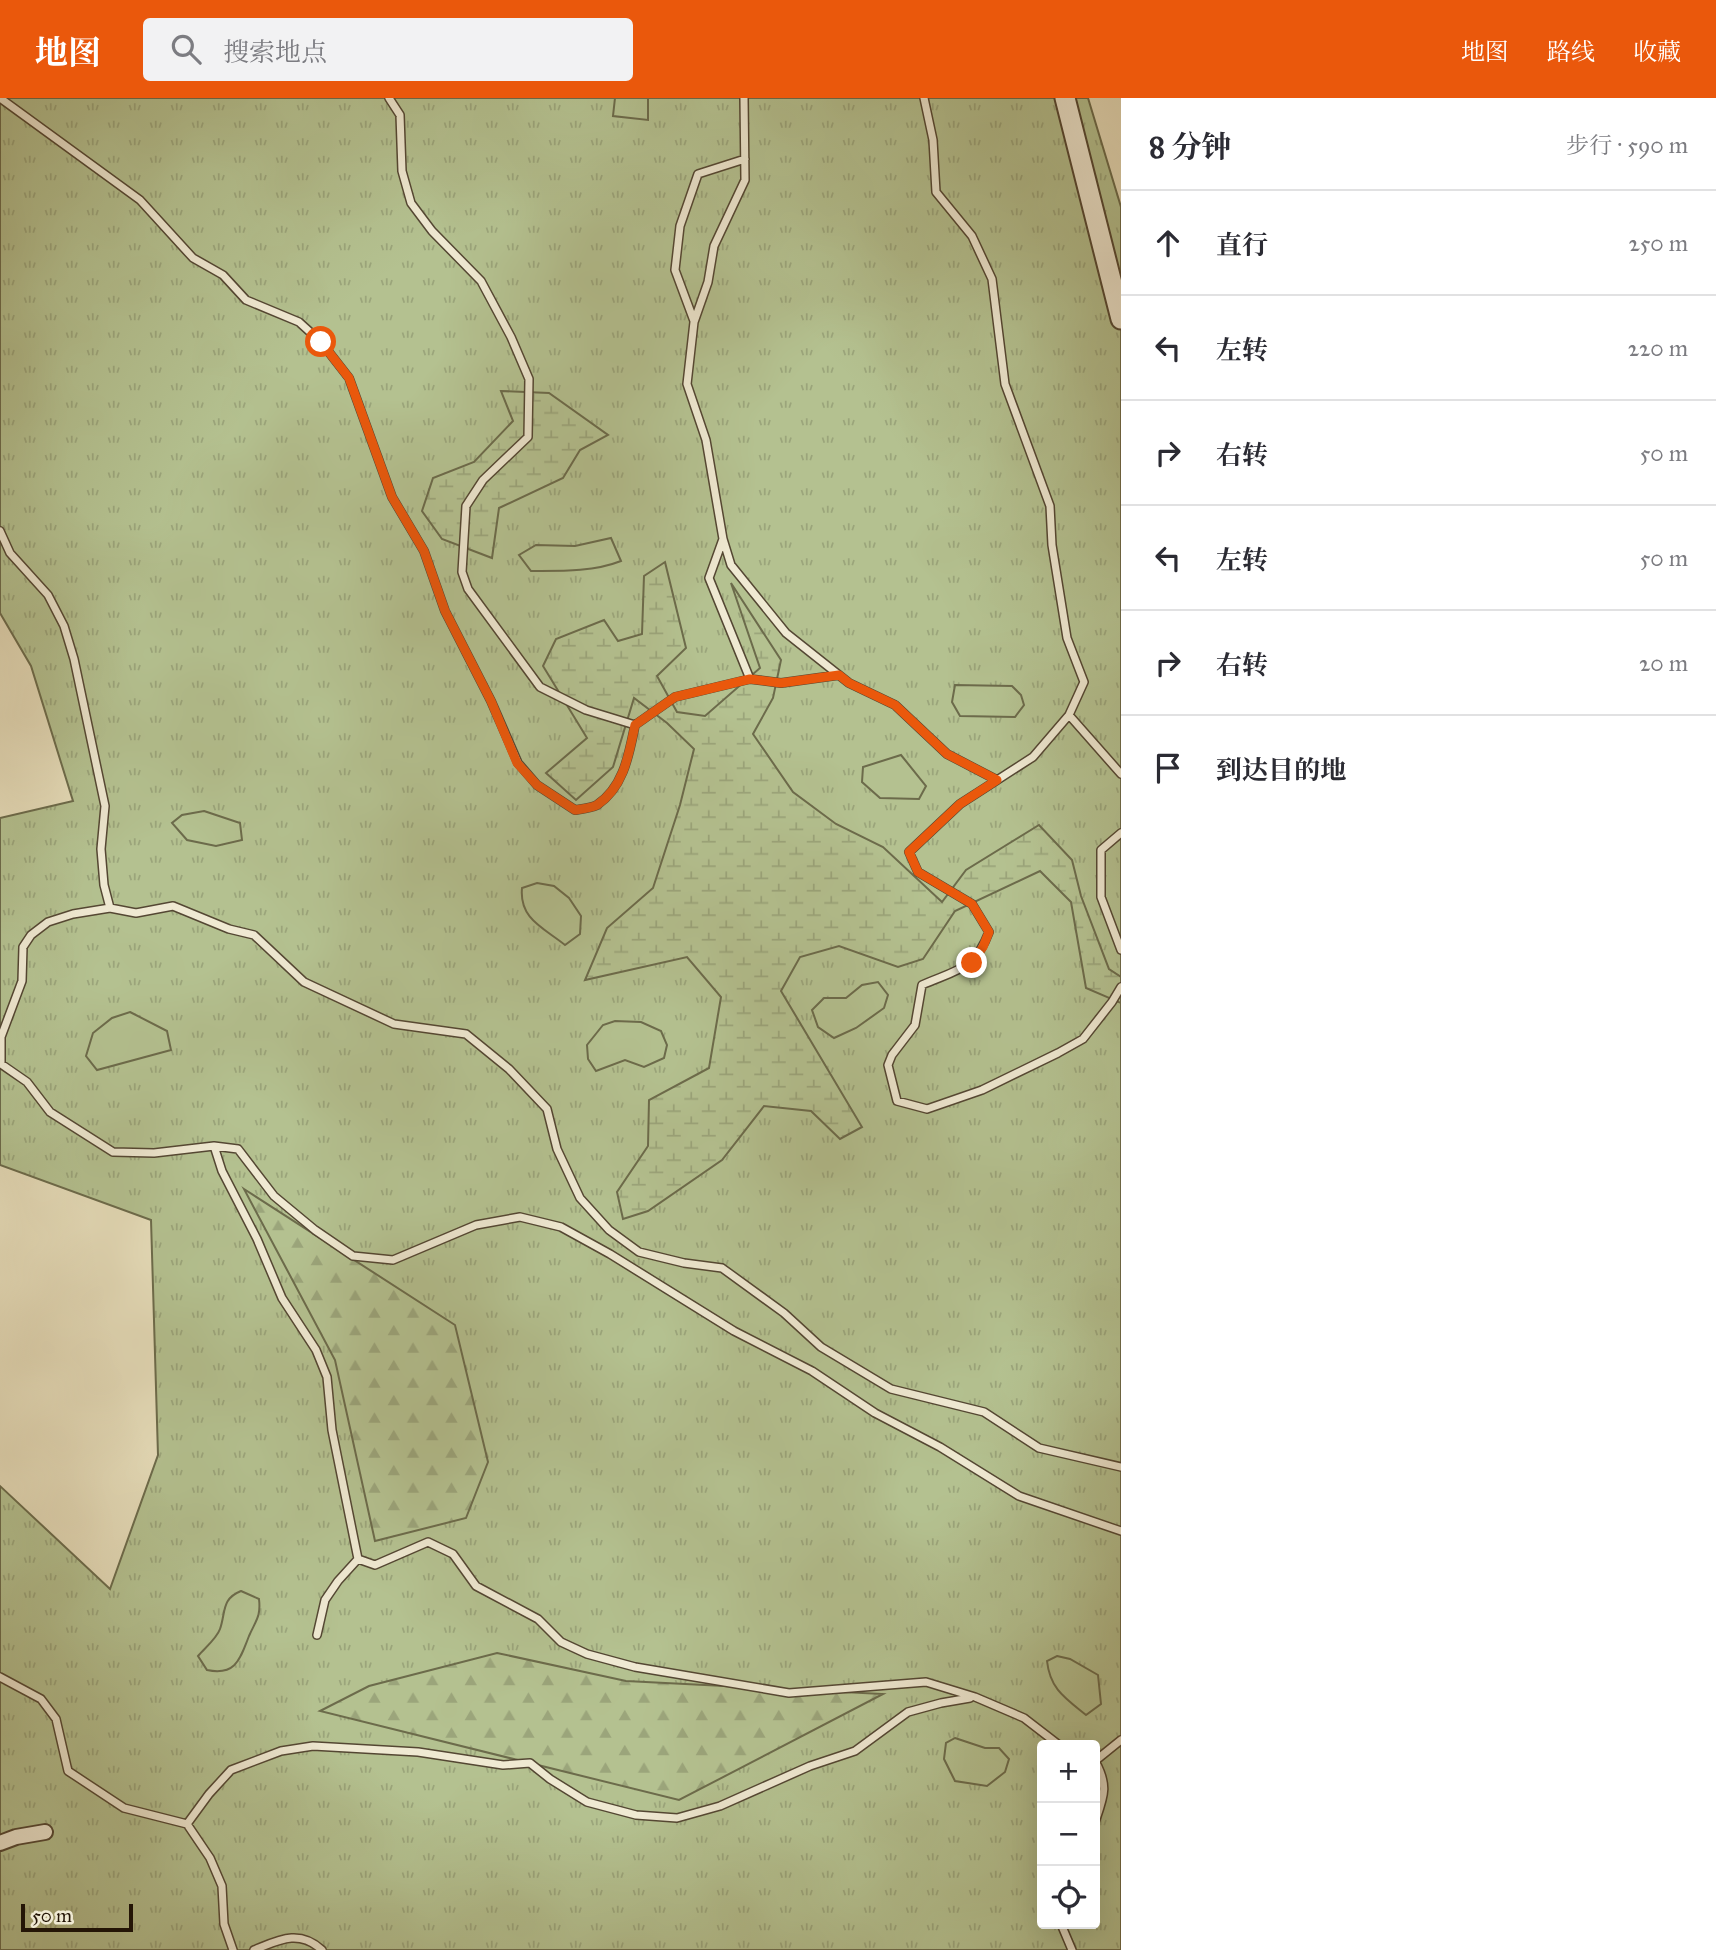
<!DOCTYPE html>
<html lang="zh">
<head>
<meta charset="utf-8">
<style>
  body { margin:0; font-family:"IM FELL Great Primer","Noto Serif SC",serif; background:#f2f2f3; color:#2b2b33 }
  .controls { position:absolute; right:21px; bottom:21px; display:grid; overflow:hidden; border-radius:7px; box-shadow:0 7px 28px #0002 }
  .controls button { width:63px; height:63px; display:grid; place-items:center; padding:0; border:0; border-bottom:2px solid #e1e1e2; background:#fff; color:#2b2b33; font:35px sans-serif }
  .scale { position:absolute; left:21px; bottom:18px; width:112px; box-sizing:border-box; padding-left:7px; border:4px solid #241506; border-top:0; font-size:19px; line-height:24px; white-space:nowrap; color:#241506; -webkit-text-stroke:5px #efe9d2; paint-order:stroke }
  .stop { position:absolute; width:21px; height:21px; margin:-16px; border:5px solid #ea580c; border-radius:50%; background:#fff }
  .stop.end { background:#ea580c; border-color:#fff; box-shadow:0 2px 7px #0008 }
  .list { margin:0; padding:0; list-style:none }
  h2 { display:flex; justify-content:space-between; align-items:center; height:91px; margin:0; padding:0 28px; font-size:30px }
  h2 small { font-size:23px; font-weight:400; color:#7c7c81 }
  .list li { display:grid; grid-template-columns:46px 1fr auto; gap:21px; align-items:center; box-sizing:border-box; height:105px; padding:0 28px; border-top:2px solid #e1e1e2 }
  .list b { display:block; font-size:26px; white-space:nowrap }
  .list em { font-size:23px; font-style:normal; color:#7c7c81 }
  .icon { flex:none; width:38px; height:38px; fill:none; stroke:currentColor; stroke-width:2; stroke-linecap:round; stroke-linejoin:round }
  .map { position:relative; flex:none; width:1121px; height:1852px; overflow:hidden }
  header { display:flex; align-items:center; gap:42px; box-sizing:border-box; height:98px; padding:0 35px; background:#ea580c; color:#fff }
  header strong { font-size:33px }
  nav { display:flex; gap:38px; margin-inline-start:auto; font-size:24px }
  .search { width:490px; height:63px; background:#f2f2f3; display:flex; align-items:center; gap:18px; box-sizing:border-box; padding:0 24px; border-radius:7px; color:#7c7c81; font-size:26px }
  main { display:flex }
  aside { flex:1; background:#fff }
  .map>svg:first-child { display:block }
</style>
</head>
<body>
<header>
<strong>地图</strong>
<div class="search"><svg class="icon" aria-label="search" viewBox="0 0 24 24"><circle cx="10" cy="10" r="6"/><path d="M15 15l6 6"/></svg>搜索地点</div>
<nav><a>地图</a><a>路线</a><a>收藏</a></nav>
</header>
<main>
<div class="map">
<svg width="1121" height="1852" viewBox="0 0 1121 1852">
  <defs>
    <pattern id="grass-tufts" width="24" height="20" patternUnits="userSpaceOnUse" patternTransform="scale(1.75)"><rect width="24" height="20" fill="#b4c190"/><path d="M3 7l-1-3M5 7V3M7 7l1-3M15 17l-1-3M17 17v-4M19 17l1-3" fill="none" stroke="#9ba57b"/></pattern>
    <pattern id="forest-firs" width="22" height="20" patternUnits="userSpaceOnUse" patternTransform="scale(1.75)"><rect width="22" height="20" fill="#b4c190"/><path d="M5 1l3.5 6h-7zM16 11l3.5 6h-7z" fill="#9ba57b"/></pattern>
    <pattern id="wetland-marsh" width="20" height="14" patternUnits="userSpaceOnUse" patternTransform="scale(1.75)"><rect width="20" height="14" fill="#b4c190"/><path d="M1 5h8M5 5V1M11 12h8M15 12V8" fill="none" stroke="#9ba57b"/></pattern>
  </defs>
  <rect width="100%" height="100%" fill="#e6ddba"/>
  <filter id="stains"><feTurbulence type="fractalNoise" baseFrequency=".00286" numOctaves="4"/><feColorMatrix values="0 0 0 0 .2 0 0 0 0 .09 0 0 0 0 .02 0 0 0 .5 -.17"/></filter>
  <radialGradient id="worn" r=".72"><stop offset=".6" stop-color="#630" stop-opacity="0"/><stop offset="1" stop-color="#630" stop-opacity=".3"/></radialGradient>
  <path fill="url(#grass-tufts)" stroke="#6c6b4b" stroke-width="2" fill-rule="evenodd" d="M 0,0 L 1088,0 L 1121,109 L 1121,1852 L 0,1852 L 0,1388 L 110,1491 L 158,1357 L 151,1122 L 0,1067 L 0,720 L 73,703 L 31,568 L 0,515 ZM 1042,1647 L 1095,1647 L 1095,1826 L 1042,1826 Z"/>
  <path fill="url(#forest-firs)" stroke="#6c6b4b" stroke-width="2" d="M 244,1091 L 455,1227 L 488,1364 L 466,1420 L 375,1443 L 335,1262 Z
    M 497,1555 L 626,1583 L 883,1596 L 679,1702 L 320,1613 L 369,1588 Z"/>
  <path fill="url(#wetland-marsh)" stroke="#6c6b4b" stroke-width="2" d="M 501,293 L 549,295 L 608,337 L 580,352 L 563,380 L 499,410 L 492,460 L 442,441 L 422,413 L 433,380 L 474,364 L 513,323 Z
    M 665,464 L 686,550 L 657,578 L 677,614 L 705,618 L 760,570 L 731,485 L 781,562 L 773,600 L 753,636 L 793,694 L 836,726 L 883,749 L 942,804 L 966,772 L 1039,727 L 1072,762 L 1081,798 L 1109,871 L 1121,879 L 1121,905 L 1086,890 L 1071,804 L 1040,773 L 955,813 L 923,861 L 898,869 L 839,848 L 800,859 L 781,893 L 862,1029 L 840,1041 L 811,1013 L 764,1008 L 722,1062 L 648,1113 L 623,1121 L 617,1094 L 648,1048 L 649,1002 L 709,970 L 721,899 L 687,859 L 585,882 L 607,830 L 653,790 L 680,707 L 694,651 L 667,625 L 634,600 L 613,669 L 576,702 L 546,675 L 587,640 L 543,568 L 556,541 L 604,522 L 618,543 L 642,536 L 644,478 Z"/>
  <path fill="#b4c190" stroke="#6c6b4b" stroke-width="2" d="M 615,0 L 648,0 L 648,22 L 613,18 Z
    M 611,440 L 621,463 C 593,474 561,473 531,473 L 519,457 L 536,447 L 575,448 Z
    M 955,587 L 1012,588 L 1021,597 L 1024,607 L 1015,619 L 960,618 L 952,604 Z
    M 901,657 L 926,688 L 919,701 L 880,700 L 862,684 L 863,669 Z
    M 204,713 L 240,725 L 242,742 L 216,748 L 187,742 L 172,725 L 182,717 Z
    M 537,785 L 554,788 L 569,800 L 581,818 L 580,836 L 565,847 C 544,830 519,821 522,790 Z
    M 878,884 L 888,897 L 884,910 L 856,930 L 834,940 L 818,929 L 812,912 L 824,900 L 846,900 L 862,887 Z
    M 130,914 L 167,933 L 171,952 L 97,972 L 86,958 L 93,935 L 112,920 Z
    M 615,923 L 641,924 L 661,933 L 667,947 L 664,960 L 644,969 L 625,962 L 596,973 L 588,961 L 587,947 L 603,927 Z
    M 241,1493 L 259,1501 C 261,1519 256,1522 249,1538 C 240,1561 236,1578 207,1572 L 198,1558 C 205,1550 217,1540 220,1531 C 226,1514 221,1501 241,1493 Z
    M 1057,1558 L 1070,1561 L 1098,1577 L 1101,1606 L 1086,1617 C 1065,1600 1050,1591 1047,1563 Z
    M 955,1640 L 985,1650 L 999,1650 L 1009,1661 L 1005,1674 L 987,1688 L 955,1683 L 944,1661 L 946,1645 Z"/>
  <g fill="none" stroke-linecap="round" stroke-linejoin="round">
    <g stroke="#544733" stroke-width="10">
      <path id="service" d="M 0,0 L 140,102 L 193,160 L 223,177 L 246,202 L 299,224 L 321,244 L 349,280 L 392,399 L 424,453 L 445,513 L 491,603 L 518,665 L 537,687 L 575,712 C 582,711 591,710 597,707 C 624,689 629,656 635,627 L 675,599 L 750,581 L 781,585 L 839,577
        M 389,0 L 400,17 L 402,73 L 411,105 L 432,133 L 481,183 L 511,239 L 529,281 L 528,339 L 483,382 L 466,408 L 462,474 L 468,491 L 540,589 L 586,612 L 635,627
        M 744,0 L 745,82 L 714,148 L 708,184 L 694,224 L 687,286 L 706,342 L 723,441 L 731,467 L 786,535 L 849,585 L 895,607 L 947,656 L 997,682
        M 924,0 L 933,42 L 936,94 L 972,138 L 992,181 L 1005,286 L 1050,408 L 1052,447 L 1067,540 L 1084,584 L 1069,617 L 1033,659 L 960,706 L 909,754 L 918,774 L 972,806 L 989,834 C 975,872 956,872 922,887 L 915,927 L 892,957 L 888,967 L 897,1003 L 927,1011 L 982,992 L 1058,955 L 1083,941 L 1112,904 L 1121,889
        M 694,223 L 675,172 L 680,128 L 698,76 L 745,61
        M 0,433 L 10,455 L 48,497 L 64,528 L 74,561 L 105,708 L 101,751 L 104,787 L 110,810 L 136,815 L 173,808 L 229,831 L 254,837 L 304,884 L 394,926 L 466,936 L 509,971 L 547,1011 L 557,1051 L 580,1100 L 609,1132 L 639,1154 L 684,1165 L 722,1170 L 784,1215 L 821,1249 L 891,1291 L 984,1314 L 1039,1350 L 1121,1369
        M 723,441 L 709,480 L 750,581
        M 1069,617 L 1121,676
        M 1121,735 L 1101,752 L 1101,799 L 1121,852
        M 110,810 L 73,816 L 48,824 L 31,837 L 23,849 L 22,883 L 1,939 L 1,966 L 27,984 L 50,1014 L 113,1054 L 154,1055 L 214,1048
        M 317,1537 L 325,1502 L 338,1483 L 358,1461
        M 0,1579 L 41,1601 L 56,1621 L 68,1673 L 124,1710 L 187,1726 L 209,1696 L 231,1672 L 281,1653 L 313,1648 L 418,1654 L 503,1667 L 530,1665 L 550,1681 L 587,1704 L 636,1717 L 677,1720 L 720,1708 L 810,1668 L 855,1653 L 908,1614 L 941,1605 L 970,1600
        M 1059,1647 L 1024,1620 L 975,1599 L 926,1584 L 789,1595 L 635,1569 L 587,1556 L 561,1544 L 538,1521 L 476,1488 L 453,1456 L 428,1444 L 375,1467 L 358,1461 L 332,1332 L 327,1279 L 316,1252 L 282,1200 L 257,1141 L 222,1073 L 214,1048 L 238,1051 L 274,1098 L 315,1132 L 353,1158 L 393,1162 L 476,1127 L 520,1119 L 561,1129 L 610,1156 L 734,1233 L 812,1273 L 875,1315 L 940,1349 L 1019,1398 L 1121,1433
        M 1095,1663 C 1109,1688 1104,1698 1095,1724
        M 1095,1663 L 1121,1642
        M 187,1726 L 210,1760 L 222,1788 L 224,1826 L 233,1852
        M 1061,1826 L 1072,1852
        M 254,1852 C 279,1842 299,1831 322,1852"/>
    </g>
    <g stroke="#544733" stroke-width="18">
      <path id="minor" d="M 0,1745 L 16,1739 L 45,1734"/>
    </g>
    <g stroke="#544733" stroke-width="23">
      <path id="tertiary" d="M 1065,0 L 1121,221"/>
    </g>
    <use href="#service" stroke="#efe9d2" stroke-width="7"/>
    <use href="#minor" stroke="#efe9d2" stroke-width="14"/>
    <use href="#tertiary" stroke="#efe9d2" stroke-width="19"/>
  </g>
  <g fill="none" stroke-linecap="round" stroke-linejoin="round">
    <path stroke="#ea580c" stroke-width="9" d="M 321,244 L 349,280 L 392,399 L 424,453 L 445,513 L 491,603 L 517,665 L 537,687 L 575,712 C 582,711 591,710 597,707 C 624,689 629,656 635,627 L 675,599 L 750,581 L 781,585 L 839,577 L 849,585 L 895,607 L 947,656 L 997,682 L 960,706 L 909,754 L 918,774 L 972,806 L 989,834 L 983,849 L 972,865"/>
  </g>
  <rect width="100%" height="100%" filter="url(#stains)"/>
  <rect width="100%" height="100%" fill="url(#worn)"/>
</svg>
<div class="controls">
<button>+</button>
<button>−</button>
<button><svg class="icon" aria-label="locate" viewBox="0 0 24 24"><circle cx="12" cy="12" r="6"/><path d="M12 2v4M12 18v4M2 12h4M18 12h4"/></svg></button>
</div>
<div class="scale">50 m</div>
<div class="stop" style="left:321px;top:244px"></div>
<div class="stop end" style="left:972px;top:865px"></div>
</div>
<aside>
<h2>8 分钟<small>步行 · 590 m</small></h2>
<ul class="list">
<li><svg class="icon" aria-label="ahead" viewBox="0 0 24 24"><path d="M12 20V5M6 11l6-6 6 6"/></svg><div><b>直行</b></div><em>250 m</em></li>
<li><svg class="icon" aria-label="left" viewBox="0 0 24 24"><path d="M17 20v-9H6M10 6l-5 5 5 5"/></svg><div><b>左转</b></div><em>220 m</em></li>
<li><svg class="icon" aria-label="right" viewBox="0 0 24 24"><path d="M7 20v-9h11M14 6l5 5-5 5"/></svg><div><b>右转</b></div><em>50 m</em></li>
<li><svg class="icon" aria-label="left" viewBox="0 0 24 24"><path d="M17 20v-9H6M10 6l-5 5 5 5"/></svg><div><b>左转</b></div><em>50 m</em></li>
<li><svg class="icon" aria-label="right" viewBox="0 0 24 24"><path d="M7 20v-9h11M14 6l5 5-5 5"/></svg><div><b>右转</b></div><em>20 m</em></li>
<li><svg class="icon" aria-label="arrive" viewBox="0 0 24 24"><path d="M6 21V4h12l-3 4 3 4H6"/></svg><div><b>到达目的地</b></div></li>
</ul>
</aside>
</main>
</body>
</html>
